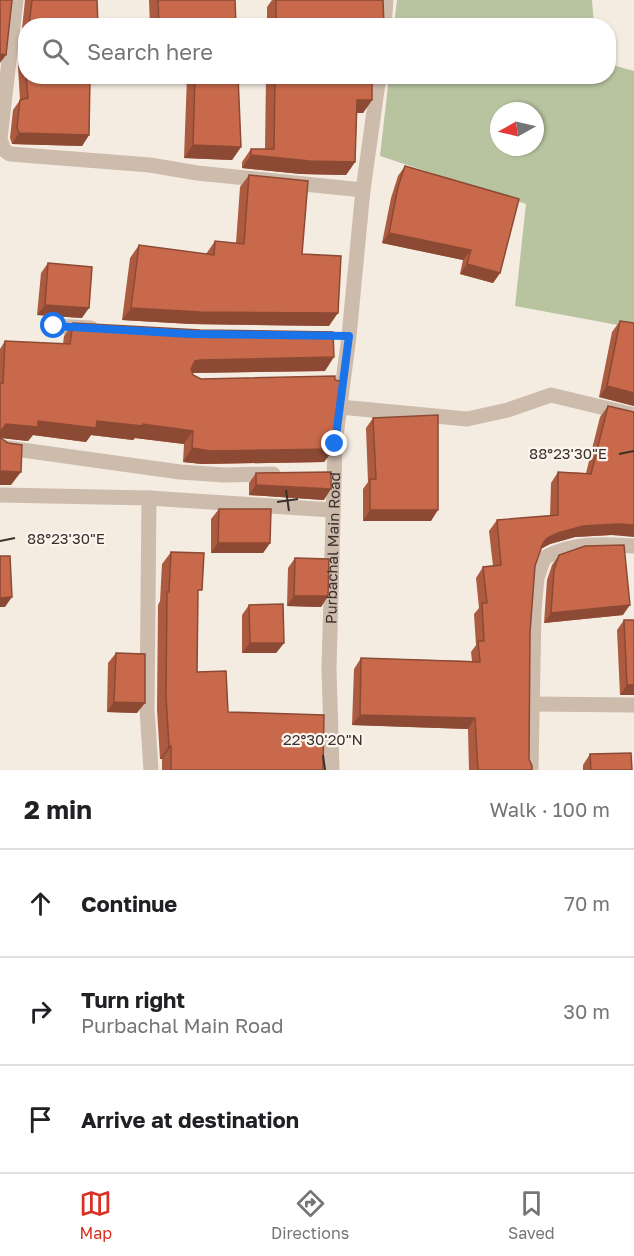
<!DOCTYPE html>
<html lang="en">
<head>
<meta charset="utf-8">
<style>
  body { margin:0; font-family:"Golos Text",sans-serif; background:#f6f6f6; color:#202124 }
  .compass { position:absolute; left:490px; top:102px; width:54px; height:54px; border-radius:50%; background:#fff; box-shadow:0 2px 4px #0004; rotate:262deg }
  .stop { position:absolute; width:18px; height:18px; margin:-14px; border:4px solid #1a73e8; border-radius:50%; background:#fff }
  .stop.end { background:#1a73e8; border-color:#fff; box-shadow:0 2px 6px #0008 }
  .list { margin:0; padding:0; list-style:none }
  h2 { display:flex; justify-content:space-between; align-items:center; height:78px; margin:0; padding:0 24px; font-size:26px }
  h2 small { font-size:20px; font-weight:400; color:#757577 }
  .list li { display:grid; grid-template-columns:39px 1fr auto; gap:18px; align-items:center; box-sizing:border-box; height:108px; padding:0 24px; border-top:2px solid #e0e0e0 }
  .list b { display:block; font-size:22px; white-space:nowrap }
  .list p { margin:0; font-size:20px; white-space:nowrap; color:#757577 }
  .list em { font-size:20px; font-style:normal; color:#757577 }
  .icon { flex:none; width:33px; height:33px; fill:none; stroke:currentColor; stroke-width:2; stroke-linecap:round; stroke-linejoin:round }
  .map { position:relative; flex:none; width:634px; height:770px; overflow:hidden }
  .search { position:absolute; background:#fff; box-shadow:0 2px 4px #0004; left:18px; right:18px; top:18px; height:66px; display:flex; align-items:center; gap:15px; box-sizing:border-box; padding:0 21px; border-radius:24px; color:#757577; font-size:22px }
  .sheet { height:402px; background:#fff }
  nav { display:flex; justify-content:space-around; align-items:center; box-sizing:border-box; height:84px; border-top:2px solid #e0e0e0; background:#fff; font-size:16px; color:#757577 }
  nav a { display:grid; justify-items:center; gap:3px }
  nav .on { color:#d93025 }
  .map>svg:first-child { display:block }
</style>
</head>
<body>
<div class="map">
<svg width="634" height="770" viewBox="0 0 634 770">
  <rect width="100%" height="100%" fill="#f4ebe1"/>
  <path fill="#b8c4a0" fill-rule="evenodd" d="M 397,0 L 592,0 L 594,25 L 394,25 Z
    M 609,64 L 634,71 L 634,328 L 515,306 L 526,204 L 380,156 L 389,77 L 608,76 ZM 499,111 L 535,111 L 535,147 L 499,147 Z"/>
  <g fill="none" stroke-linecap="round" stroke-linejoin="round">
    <g stroke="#cdbbac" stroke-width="15">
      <path d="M 16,0 L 0,139 L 4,150 L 10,154 L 150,165 L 197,173 L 363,190"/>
      <path d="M 384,26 L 386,0"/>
      <path d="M 54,326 L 91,328"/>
      <path d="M 340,407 L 467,419 L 508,410 L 551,395 L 634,415"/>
      <path d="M 0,447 L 180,472 L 224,475 L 273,474"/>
      <path d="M 0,495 L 149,498 L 332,510"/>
      <path d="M 149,498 L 147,709 L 151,770"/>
      <path d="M 532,704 L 634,705"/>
      <path id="s1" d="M 332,770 L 329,669 L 335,444 L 349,336 L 363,190 L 379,76"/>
      <path d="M 531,770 L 534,611 L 537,578 L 544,558 C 572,542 603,544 634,546"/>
    </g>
  </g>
  <path fill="#ac5a40" d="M 25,0 L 97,0 L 98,26 L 26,26 L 26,76 L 90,76 L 89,135 L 82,146 L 12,144 L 10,138 L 13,110 L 20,100 L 18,67 Z
    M 149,0 L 235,0 L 236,26 L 150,26 Z
    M 272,0 L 383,0 L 384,26 L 267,26 L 267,7 Z
    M 187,76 L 238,76 L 241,147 L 232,160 L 184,158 Z
    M 266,76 L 372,76 L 372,100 L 363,113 L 357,113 L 355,162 L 346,175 L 301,174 L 242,168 L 242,162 L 251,149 L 265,149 Z
    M 405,166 L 500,273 L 493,283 L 460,274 L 463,260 L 382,243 L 391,198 L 398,176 Z
    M 249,175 L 302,254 L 329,326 L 191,324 L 122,320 L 130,258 L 139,245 L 206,254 L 215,241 L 236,243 L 240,187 Z
    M 48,263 L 82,318 L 37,315 L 41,273 Z
    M 620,321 L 634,406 L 599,397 L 612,332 Z
    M 73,323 L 325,371 L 192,373 L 193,375 L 334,449 L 324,462 L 202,464 L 183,462 L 184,444 L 135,438 L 133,440 L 91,435 L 86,442 L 33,435 L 28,441 L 2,438 L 11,485 L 0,485 L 0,349 L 5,341 L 63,344 L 64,336 Z
    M 608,406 L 611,535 L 575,537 L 550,544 L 541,549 L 535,566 L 530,632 L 529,759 L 532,770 L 469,770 L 468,729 L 352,725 L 354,669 L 361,658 L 472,661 L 471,652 L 476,645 L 474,614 L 479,608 L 476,578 L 483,567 L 493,566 L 489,531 L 497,520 L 550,516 L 551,483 L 558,472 L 586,473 L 600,417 Z
    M 373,418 L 431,521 L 363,521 L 363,489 L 368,482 L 366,428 Z
    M 256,473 L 324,500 L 249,495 L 249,483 Z
    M 219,509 L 270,543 L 263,553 L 211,553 L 211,519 Z
    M 171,552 L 198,595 L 197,672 L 228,712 L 323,770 L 162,770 L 162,759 L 160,759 L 157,709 L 158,605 L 160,601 L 162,564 Z
    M 559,555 L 623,615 L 544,623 L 547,580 L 552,565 Z
    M 295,558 L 328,596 L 321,607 L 287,606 L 288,568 Z
    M 249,605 L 284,643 L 276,653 L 242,653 L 242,615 Z
    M 624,620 L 634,695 L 620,695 L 617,630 Z
    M 116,653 L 137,713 L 107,712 L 108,663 Z
    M 590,754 L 632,770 L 583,770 L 583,765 Z"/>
  <path fill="#8c4a34" d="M 0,54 L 6,55 L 0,63 Z
    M 357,100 L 372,100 L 363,113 L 348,113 Z
    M 19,133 L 89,135 L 82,146 L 12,144 Z
    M 193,145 L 241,147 L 232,160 L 184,158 Z
    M 251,155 L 355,162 L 346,175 L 301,174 L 242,168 Z
    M 389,233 L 471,250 L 463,260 L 382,243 Z
    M 467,264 L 500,273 L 493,283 L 460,274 Z
    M 45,305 L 89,308 L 82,318 L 37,315 Z
    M 131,308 L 338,313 L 329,326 L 191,324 L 122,320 Z
    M 334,357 L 325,371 L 191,373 L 186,375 L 195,361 L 200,360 Z
    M 607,386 L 634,393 L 634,406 L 599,397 Z
    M 38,421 L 97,421 L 143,424 L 193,431 L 184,444 L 135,438 L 133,440 L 91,435 L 86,442 L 33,435 L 28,441 L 0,438 L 0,432 L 6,424 Z
    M 192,448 L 334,449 L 324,462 L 202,464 L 183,462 Z
    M 0,471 L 21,472 L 11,485 L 0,485 Z
    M 256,485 L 331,489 L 324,500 L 249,495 Z
    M 370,510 L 438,510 L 431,521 L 363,521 Z
    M 619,524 L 634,525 L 634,537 L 611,535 L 575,537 L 550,544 L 540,549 L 543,543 L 547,538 L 558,533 L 583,526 Z
    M 218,543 L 270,543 L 263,553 L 211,553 Z
    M 294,596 L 328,596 L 321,607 L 287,606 Z
    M 12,597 L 5,607 L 0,607 L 0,598 Z
    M 630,605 L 623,615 L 544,623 L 551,613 Z
    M 250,643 L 284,643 L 276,653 L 242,653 Z
    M 627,685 L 634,685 L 634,695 L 620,695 Z
    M 114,702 L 145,703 L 137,713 L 107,712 Z
    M 360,715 L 475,718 L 468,729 L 352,725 Z
    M 169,746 L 171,746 L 162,759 L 160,759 Z"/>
  <path fill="#c8694b" stroke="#8c4a34" stroke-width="1.5" d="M 0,0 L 12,0 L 6,55 L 0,54 Z
    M 32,0 L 97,0 L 98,26 L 29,26 Z
    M 158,0 L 235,0 L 236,26 L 159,26 Z
    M 276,0 L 383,0 L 384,26 L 276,26 Z
    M 26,76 L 90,76 L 89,135 L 19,133 L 17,128 L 20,100 L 28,98 Z
    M 195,76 L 238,76 L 241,147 L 193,145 Z
    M 275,76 L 372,76 L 372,100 L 357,100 L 355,162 L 310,161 L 251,155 L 251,149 L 274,149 Z
    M 405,166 L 519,199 L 500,273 L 467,264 L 471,250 L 389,233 L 398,187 Z
    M 249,175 L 308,181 L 302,254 L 341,256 L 338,313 L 200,312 L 131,308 L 139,245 L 214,255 L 215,241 L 244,244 Z
    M 48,263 L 92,267 L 89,308 L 45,305 Z
    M 620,321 L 634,323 L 634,393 L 607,386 Z
    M 73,323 L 200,330 L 333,332 L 334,357 L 200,360 L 195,361 L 191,369 L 193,375 L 201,379 L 335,376 L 335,380 L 340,381 L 334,449 L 211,451 L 192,448 L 193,431 L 143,424 L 143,426 L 97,421 L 96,428 L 38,421 L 38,427 L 6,424 L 0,432 L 1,438 L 8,443 L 22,445 L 21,472 L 0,471 L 0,383 L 3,383 L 5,341 L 70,344 Z
    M 608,406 L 634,412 L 634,525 L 619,524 L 583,526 L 558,533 L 547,538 L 543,543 L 535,566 L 530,632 L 529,759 L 532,766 L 532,770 L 478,770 L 475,718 L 360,715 L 361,658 L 480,662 L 478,641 L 484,641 L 482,603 L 487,603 L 483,567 L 501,565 L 497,520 L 558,515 L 558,472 L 591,474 Z
    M 438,415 L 438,510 L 370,510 L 370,479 L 376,479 L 373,418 Z
    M 331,472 L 331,489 L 256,485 L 256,473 Z
    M 219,509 L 271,509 L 270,543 L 218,543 Z
    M 624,545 L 630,605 L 551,613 L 554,570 L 559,555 L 585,546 Z
    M 171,552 L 204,553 L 202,590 L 198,590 L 197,672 L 226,671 L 228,712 L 324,715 L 323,770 L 171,770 L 171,746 L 169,746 L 166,696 L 167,592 L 169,592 Z
    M 0,556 L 10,556 L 12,597 L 0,598 Z
    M 295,558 L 329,559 L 328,596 L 294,596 Z
    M 283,604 L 284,643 L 250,643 L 249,605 Z
    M 624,620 L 634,620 L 634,685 L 627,685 Z
    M 116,653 L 145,654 L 145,703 L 114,702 Z
    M 631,753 L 632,770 L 591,770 L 590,754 Z"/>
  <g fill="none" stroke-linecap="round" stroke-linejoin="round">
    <path stroke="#1a73e8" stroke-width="8" d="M 54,326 L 191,334 L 349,336 L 335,444"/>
  </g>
  <path fill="none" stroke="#3b302b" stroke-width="2" d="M 619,454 L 634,451M 286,490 L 289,511M 277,502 L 298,499M 0,541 L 15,538M 323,755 L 325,770"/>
  <g text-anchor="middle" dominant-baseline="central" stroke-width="4.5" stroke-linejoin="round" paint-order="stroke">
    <g font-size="15" fill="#3b302b" stroke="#fbf5ee">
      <text stroke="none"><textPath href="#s1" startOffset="222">Purbachal Main Road</textPath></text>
    </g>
  </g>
  <g font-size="15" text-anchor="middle" fill="#3b302b" stroke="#fbf5ee" stroke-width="4.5" stroke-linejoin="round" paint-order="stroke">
    <text x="568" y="459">88°23'30"E</text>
    <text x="66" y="544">88°23'30"E</text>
    <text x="323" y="745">22°30'20"N</text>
  </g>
</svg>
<svg class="compass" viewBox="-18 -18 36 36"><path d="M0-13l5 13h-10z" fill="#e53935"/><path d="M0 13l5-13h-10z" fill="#757577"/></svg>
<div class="stop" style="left:54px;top:326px"></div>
<div class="stop end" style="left:335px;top:444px"></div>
<div class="search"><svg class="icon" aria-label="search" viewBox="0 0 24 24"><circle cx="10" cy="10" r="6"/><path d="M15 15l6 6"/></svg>Search here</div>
</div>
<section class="sheet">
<h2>2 min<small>Walk · 100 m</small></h2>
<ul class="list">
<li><svg class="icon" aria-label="ahead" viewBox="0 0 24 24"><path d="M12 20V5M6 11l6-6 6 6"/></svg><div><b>Continue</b></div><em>70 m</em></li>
<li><svg class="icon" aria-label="right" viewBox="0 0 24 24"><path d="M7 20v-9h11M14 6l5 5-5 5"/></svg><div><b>Turn right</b><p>Purbachal Main Road</p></div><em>30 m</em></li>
<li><svg class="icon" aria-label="arrive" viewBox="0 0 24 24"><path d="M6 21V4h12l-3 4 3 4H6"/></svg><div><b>Arrive at destination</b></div></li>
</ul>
</section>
<nav>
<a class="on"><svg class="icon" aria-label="map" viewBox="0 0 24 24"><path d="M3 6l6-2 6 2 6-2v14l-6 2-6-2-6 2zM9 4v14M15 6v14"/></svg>Map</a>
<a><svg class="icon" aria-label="directions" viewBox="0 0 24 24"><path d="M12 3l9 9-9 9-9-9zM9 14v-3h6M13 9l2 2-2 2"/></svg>Directions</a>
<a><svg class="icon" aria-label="saved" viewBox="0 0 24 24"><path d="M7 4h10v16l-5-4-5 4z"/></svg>Saved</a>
</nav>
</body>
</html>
